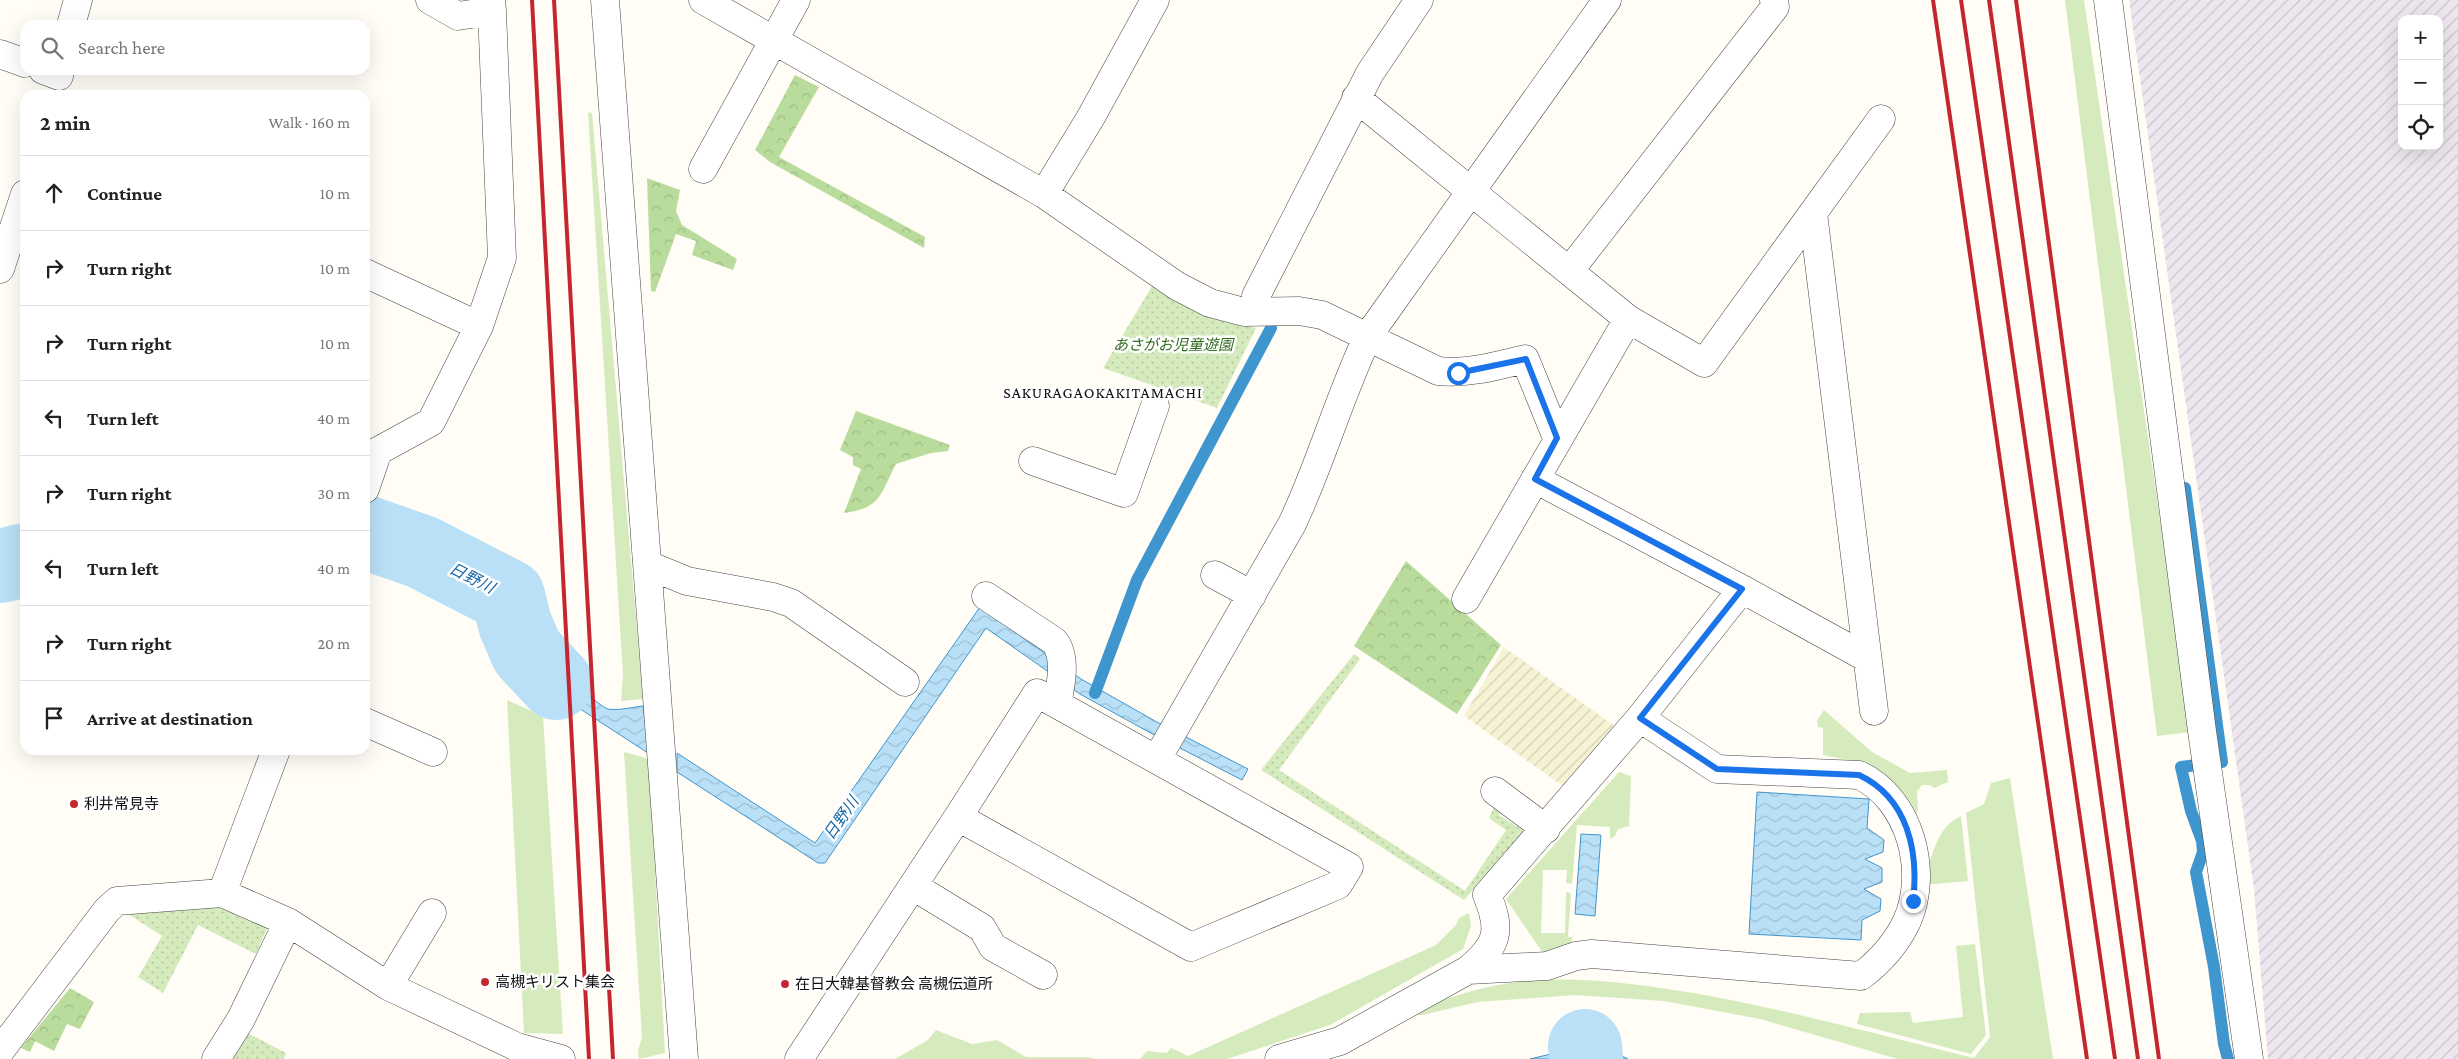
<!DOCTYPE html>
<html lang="en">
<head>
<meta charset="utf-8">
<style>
  body { margin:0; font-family:"Crimson Pro","Noto Sans JP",serif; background:#f6f6f6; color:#202124 }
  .controls { position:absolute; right:15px; top:15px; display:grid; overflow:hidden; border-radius:10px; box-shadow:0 5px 20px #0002 }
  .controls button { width:45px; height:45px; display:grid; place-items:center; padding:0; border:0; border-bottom:1px solid #e0e0e0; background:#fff; color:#202124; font:25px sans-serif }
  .stop { position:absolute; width:15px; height:15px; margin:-11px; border:4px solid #1a73e8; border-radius:50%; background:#fff }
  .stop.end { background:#1a73e8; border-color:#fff; box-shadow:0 1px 5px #0008 }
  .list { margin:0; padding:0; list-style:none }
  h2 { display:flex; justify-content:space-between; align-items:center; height:65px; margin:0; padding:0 20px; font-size:21px }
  h2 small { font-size:16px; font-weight:400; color:#757577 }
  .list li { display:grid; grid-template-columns:32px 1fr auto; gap:15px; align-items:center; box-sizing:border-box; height:75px; padding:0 20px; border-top:1px solid #e0e0e0 }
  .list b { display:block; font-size:19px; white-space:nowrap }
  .list em { font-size:16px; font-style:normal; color:#757577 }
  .icon { flex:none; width:28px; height:28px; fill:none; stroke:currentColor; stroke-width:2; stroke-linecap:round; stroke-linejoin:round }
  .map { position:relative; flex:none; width:2458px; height:1059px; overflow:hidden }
  .search { position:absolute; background:#fff; box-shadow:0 5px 20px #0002; left:20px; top:20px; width:350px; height:55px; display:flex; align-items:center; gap:12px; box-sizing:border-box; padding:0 18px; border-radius:15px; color:#757577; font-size:19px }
  .panel { position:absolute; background:#fff; box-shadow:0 5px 20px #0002; left:20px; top:90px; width:350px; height:665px; border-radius:15px }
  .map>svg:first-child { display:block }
</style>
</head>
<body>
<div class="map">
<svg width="2458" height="1059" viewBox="0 0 2458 1059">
  <defs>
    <pattern id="industrial-furrows" width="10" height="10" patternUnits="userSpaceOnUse" patternTransform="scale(1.25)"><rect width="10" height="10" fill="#eee6ef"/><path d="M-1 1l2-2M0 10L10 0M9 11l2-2" fill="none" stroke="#cbc4cc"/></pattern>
    <pattern id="farmland-furrows" width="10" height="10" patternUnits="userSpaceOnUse" patternTransform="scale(1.25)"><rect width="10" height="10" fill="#f6f3d4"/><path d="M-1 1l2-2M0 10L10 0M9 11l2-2" fill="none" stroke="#d2cfb5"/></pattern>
    <pattern id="forest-crowns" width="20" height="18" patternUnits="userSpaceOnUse" patternTransform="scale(1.25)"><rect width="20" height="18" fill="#b9dc9c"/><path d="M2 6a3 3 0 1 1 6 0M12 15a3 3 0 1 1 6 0" fill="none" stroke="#9ebc85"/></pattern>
    <pattern id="park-dots" width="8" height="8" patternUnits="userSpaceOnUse" patternTransform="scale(1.25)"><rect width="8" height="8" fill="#d5ebbd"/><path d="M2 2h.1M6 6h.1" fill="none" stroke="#b6c8a1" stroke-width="1.8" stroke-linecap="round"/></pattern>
    <pattern id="water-waves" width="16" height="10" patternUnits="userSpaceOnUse" patternTransform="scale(1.25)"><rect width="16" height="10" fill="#b9e0f7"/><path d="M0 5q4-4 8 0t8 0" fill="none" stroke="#9ebfd3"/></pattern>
  </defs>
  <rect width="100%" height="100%" fill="#fffdf5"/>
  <path fill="url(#industrial-furrows)" fill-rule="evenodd" d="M 2129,0 L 2458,0 L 2458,1059 L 2268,1059 L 2254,889 ZM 2402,19 L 2439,19 L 2439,146 L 2402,146 Z"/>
  <path fill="url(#farmland-furrows)" d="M 1504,647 L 1616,727 L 1563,786 L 1464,716 Z"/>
  <path fill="#d5ebbd" d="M 2065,0 L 2084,0 L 2191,732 L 2157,736 Z
    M 588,112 L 592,113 L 643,699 L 621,701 L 623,675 Z
    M 507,700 L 543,716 L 563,1034 L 524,1033 Z
    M 1824,710 L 1872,752 L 1910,773 L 1947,770 L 1948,782 L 1934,788 L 1930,785 L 1922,785 L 1917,791 L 1918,810 L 1914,818 C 1880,770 1882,766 1823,755 L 1823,728 L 1818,727 L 1817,721 Z
    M 624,752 L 649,759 L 665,1053 L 639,1059 L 638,1050 L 642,1037 Z
    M 1619,772 L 1631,776 L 1629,826 L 1618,829 L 1615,836 L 1610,839 L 1610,827 L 1577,825 L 1572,884 L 1566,883 L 1567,870 L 1543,870 L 1541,933 L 1565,933 L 1566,892 L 1571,893 L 1568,937 L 1572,937 L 1571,946 L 1543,953 L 1506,899 Z
    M 2010,778 L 2053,1059 L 1898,1059 L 1760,1019 L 1664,1001 L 1575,995 L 1478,1002 L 1422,1015 L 1405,1015 C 1442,999 1484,985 1525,981 C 1584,976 1646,985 1705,995 C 1796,1012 1884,1036 1974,1058 L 1990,1037 L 1966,813 L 1984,804 L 1991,783 Z
    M 1961,816 L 1968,881 L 1924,885 C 1931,861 1935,827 1961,816 Z
    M 1469,913 L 1471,926 L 1463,949 L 1330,1025 L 1227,1059 L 1140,1059 L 1147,1051 L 1167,1053 L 1171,1048 L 1188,1056 L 1436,945 L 1456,925 L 1459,918 Z
    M 1975,944 L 1986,1035 L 1971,1054 L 1857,1024 L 1860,1013 L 1910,1012 L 1913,1023 L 1963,1017 L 1956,946 Z
    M 936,1030 L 972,1044 L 997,1040 L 1026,1057 L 1087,1057 L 1097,1059 L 895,1059 L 928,1040 Z"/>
  <path fill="url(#forest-crowns)" d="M 795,75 L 819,87 L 779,157 L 925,237 L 924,248 L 770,162 L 755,150 Z
    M 647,178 L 680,190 L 676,211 L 682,225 L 737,259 L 733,270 L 692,255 L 696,241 L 676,234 L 655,292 L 651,291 Z
    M 856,411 L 950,445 L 948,451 L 931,453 L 896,464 C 880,494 882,508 844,513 L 861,469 L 853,465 L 853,457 L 840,450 Z
    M 25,529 L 25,547 L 0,552 L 0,535 L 17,534 Z
    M 1406,561 L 1501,645 L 1457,714 L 1354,646 Z
    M 70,988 L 94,1002 L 80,1029 L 67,1024 L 54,1051 L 35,1041 L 30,1052 L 21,1048 Z"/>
  <path fill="url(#park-dots)" d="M 1152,286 C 1186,302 1220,318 1256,328 L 1217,408 L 1103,368 Z
    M 1354,654 L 1360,659 L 1279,770 L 1465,891 L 1506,830 L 1489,818 L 1495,805 L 1501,810 L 1499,815 L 1524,831 L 1464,900 L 1261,770 Z
    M 220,903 L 268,926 L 256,954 L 198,925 L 163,993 L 138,977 L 162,936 L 128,914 Z
    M 244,1031 L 286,1053 L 284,1059 L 230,1059 Z"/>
  <path fill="url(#water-waves)" stroke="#3f96cf" d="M 514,589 C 527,602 518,614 524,628 C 530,640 596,706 608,709 C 618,711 633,707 643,706 L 647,734 L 648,753 L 551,690 L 521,663 L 502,605 Z
    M 980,607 L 1081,679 L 1155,721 L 1248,769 L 1242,780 L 1145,730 L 1080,694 L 986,628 L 825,863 L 818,863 L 677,772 L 677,753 L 815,843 Z
    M 1757,792 L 1869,799 L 1867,828 L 1884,840 L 1883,852 L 1865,859 L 1882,868 L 1882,882 L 1864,889 L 1881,899 L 1880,911 L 1862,920 L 1861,940 L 1749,934 Z
    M 1581,834 L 1601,835 L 1595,916 L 1575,914 Z
    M 1568,1047 L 1604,1047 L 1628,1059 L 1530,1059 L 1559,1052 Z"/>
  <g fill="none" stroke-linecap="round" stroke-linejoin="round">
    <path stroke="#3f96cf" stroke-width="12" d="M 2185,488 L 2222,762 L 2181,767 L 2191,811 L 2202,841 L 2203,852 L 2196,872 L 2214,967 L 2224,1044 L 2228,1059
      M 1095,693 L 1137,580 L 1271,328"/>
    <path stroke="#b9e0f7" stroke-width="74" d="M 365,532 L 422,552 L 508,596 L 515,624 L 527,652 L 556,683
      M 0,566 L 25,560
      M 1585,1046 L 1586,1059"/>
    <g stroke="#444" stroke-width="29">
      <path id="minor" d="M 430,0 L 458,16 L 492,11 L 491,0
        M 605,0 L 684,1059
        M 703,0 L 1044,194 L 1091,117 L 1155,0
        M 2108,0 L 2202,731 L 2249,1059
        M 71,25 L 78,0
        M 0,54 L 25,63
        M 43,70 L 59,76 L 60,70
        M 1356,98 L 1628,319 L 1704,363 L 1881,119
        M 703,169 L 796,0
        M 1044,194 L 1177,286 L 1210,303 L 1244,312 L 1299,311 L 1322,315 L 1438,371 C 1469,374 1496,366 1525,359 L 1557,438
        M 1813,213 L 1874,711
        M 0,269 L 25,194
        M 1570,270 L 1775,7 L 1774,0
        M 365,273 L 479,326
        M 1256,296 L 1370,73 L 1419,0
        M 1033,461 L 1124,493 L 1155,406
        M 1535,479 L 1742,589
        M 365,489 L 378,451 L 431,422 L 479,326 L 502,258 L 492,11
        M 648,565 L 687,581 L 773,597 L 791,603 L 905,682
        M 1215,575 L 1252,595
        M 986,596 L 1054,641 C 1067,656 1061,685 1057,704
        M 1466,599 L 1628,319
        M 1037,693 L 1349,867 L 1338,885 L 1191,947 L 958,817 Z
        M 365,722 L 433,752
        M 1157,759 L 1292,524 C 1321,463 1339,397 1368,336 L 1607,0
        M 1495,791 L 1546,829
        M 913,886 L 982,928 L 993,947 L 1043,975
        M 222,893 L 276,750
        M 1468,970 L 1547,966 L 1576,956 L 1592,954 L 1861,976 C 1881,961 1896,944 1907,921 C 1929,871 1910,799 1859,775 L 1717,769 L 1640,718
        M 388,986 L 432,913
        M 0,1051 L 107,910 L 117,901 L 222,893 L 288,922 L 388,986 L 517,1047 L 561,1059
        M 216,1059 L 241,1019 L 288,922
        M 799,1059 L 958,817
        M 1279,1059 L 1340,1041 L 1468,970 C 1498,945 1502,931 1487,895 L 1640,718 L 1742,589 L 1867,658"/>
    </g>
    <use href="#minor" stroke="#fff" stroke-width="28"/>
    <path stroke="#c4262e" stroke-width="4" d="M 532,0 L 589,1059
      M 554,0 L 613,1059
      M 1933,0 L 2087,1059
      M 1961,0 L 2115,1059
      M 1989,0 L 2138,1059
      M 2016,0 L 2159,1059"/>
  </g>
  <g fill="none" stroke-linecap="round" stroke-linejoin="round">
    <path stroke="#1a73e8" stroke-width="6" d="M 1458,373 L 1526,359 L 1557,438 L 1535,479 L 1742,589 L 1640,718 L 1717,769 L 1859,775 C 1908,798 1919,852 1913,901"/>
  </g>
  <g fill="#c4262e" stroke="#fff" stroke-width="2">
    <circle cx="74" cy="804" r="5"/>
    <circle cx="485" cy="982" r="5"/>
    <circle cx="785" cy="984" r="5"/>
  </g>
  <g text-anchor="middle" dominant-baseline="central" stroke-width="5" stroke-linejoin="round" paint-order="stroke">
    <g font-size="15" font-style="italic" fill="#2f6b1f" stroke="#fff">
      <text x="1173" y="345">あさがお児童遊園</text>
    </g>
    <g font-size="15" fill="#111" stroke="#fff" text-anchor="start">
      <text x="84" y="804">利井常見寺</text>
      <text x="495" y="982">高槻キリスト集会</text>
      <text x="795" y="984">在日大韓基督教会 高槻伝道所</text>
    </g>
    <g font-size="16" letter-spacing="1" fill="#111" stroke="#fff">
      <text x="1103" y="392">SAKURAGAOKAKITAMACHI</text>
    </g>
    <g font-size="16" font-style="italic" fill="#1768a6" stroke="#fff">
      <text transform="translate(472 578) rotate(27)">日野川</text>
      <text transform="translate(841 818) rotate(-55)">日野川</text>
    </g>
  </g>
</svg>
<div class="controls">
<button>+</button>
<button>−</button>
<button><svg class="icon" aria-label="locate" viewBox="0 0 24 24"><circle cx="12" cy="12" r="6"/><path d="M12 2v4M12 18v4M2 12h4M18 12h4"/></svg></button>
</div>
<div class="stop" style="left:1458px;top:373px"></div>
<div class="stop end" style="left:1913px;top:901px"></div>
<div class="search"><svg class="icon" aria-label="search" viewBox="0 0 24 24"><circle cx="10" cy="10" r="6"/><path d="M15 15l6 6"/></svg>Search here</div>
<section class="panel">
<h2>2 min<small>Walk · 160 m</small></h2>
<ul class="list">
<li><svg class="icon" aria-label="ahead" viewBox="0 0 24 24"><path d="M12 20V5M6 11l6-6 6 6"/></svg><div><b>Continue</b></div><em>10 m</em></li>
<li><svg class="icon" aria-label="right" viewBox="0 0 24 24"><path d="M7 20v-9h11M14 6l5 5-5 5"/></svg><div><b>Turn right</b></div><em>10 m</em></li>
<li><svg class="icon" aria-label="right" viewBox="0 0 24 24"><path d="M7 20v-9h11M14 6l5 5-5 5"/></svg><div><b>Turn right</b></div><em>10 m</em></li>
<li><svg class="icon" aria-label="left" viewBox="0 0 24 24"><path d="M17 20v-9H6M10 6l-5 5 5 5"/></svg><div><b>Turn left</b></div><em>40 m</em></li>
<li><svg class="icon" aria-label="right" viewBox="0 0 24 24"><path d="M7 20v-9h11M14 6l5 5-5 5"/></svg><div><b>Turn right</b></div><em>30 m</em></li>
<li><svg class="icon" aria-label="left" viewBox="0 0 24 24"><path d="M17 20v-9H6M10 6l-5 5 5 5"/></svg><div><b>Turn left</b></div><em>40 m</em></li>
<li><svg class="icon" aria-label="right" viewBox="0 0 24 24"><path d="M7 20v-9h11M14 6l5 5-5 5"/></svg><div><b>Turn right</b></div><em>20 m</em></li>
<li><svg class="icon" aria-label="arrive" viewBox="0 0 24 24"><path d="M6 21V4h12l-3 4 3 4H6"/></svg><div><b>Arrive at destination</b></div></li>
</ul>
</section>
</div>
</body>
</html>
